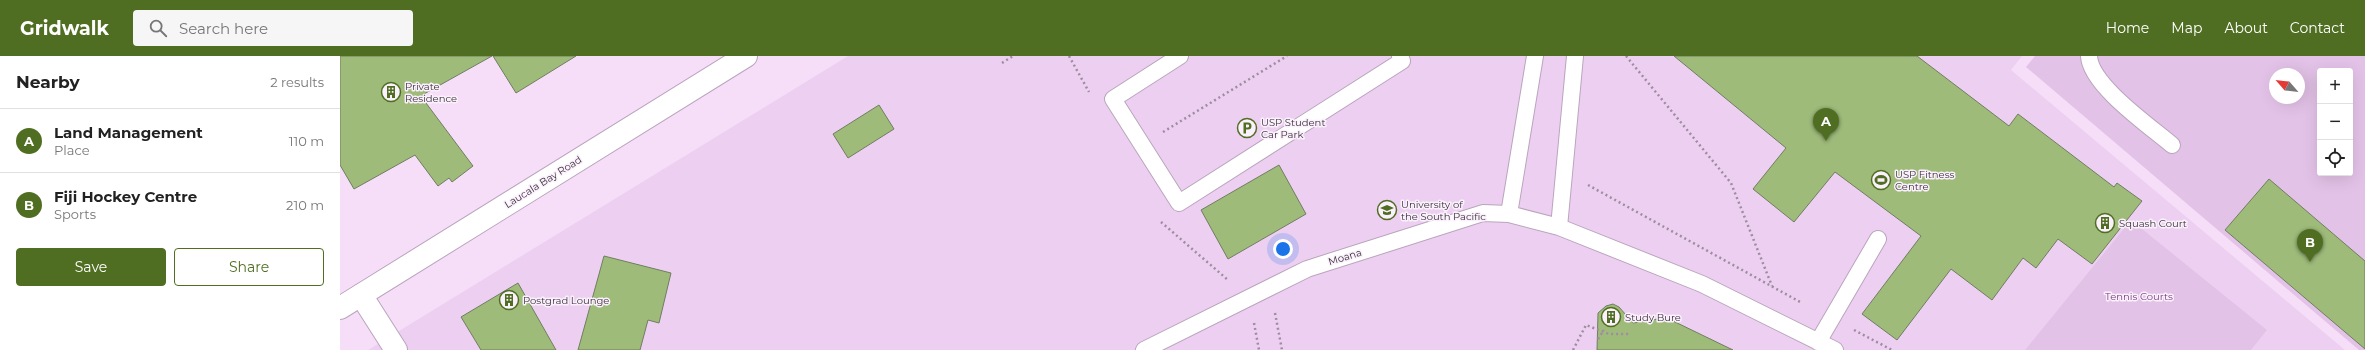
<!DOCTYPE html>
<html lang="en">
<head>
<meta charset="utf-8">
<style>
  body { margin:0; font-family:Montserrat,sans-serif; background:#f6f6f6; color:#222 }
  .controls { position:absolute; right:12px; top:12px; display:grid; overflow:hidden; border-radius:4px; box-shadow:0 4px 16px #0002 }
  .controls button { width:36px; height:36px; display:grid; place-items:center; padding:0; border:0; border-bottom:1px solid #e0e0e0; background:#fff; color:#222; font:20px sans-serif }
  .compass { position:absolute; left:1929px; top:12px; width:36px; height:36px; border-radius:50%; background:#fff; box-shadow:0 4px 16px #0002; rotate:298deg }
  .you { position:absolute; left:943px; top:193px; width:14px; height:14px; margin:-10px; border:3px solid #fff; border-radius:50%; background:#1a73e8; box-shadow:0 0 0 6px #1a73e833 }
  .badge { display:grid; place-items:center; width:26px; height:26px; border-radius:50%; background:#506e22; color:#fff; font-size:13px; font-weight:700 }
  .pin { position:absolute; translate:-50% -33px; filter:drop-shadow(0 1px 2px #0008) }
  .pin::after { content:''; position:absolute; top:21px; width:14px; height:12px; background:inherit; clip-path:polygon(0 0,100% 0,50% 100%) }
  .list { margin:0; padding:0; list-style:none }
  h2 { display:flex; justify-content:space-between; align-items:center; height:52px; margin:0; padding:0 16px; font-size:17px }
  h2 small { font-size:13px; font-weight:400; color:#767676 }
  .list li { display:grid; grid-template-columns:26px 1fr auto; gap:12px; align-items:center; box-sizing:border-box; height:64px; padding:0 16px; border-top:1px solid #e0e0e0 }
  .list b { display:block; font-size:15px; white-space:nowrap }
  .list p { margin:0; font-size:13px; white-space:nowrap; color:#767676 }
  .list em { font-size:13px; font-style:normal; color:#767676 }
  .actions { display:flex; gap:8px; padding:12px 16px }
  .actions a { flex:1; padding:9px 0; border:1px solid #506e22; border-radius:4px; text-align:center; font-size:14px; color:#506e22 }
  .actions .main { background:#506e22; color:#fff }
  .icon { flex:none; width:22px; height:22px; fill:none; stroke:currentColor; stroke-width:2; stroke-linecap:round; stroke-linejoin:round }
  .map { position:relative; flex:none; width:2025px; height:294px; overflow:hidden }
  header { display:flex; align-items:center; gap:24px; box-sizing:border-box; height:56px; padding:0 20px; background:#506e22; color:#fff }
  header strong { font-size:19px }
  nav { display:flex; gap:22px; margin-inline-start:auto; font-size:14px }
  .search { width:280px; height:36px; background:#f6f6f6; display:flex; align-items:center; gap:10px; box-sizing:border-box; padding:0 14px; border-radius:4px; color:#767676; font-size:15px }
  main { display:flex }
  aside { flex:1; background:#fff }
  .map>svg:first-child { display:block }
</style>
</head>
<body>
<header>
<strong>Gridwalk</strong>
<div class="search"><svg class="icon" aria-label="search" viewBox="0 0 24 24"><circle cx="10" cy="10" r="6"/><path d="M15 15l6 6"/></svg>Search here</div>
<nav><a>Home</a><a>Map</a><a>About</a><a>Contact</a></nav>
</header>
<main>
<aside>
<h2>Nearby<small>2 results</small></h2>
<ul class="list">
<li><span class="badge">A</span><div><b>Land Management</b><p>Place</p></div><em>110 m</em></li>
<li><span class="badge">B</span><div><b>Fiji Hockey Centre</b><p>Sports</p></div><em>210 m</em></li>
</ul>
<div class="actions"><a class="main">Save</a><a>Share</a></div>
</aside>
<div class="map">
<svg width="2025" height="294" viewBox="0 0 2025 294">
  <rect width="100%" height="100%" fill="#f6def9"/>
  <path fill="#edd0f1" d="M 508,0 L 1682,0 L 1671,14 L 2005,294 L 28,294 Z"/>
  <path fill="#e3c2e7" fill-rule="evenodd" d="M 1695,0 L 2025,0 L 2025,294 L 2019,294 L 1686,11 ZM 1980,15 L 2010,15 L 2010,117 L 1980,117 ZM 1935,18 L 1959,18 L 1959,42 L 1935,42 Z
    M 1791,164 L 1927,274 L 1911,294 L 1685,294 Z"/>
  <path fill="#9ebb7a" stroke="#707d61" d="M 0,0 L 152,0 L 84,38 L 88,45 L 86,47 L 133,110 L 112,126 L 109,122 L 98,130 L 75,99 L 14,133 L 0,109 Z
    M 153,0 L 236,0 L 176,37 Z
    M 1334,0 L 1577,0 L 1669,70 L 1678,58 L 1774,131 L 1777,127 L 1802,145 L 1752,208 L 1718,183 L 1696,212 L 1683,202 L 1652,244 L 1611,213 L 1557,284 L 1522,258 L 1581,180 L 1495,116 L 1454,166 L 1413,133 L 1446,92 Z
    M 539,49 L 554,73 L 508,102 L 493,78 Z
    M 939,109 L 966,158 L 888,203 L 861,154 Z
    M 1929,123 L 2025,205 L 2025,293 L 1885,174 Z
    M 264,200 L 331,217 L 319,267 L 308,264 L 300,294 L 238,294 Z
    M 178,227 L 216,294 L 141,294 L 121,261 Z
    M 1273,248 L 1279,251 L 1293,267 L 1318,263 L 1331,264 L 1393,294 L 1257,294 L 1258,257 L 1266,250 Z"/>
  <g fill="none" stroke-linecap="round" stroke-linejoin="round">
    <g stroke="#baa4bd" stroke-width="18">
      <path id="lane" d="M 840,0 L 773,43 L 839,147 L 1062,5 L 1060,0
        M 1749,0 C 1750,29 1811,71 1832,89
        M 1169,158 L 1195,0
        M 1219,171 L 1235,0
        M 1478,286 L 1538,183
        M 804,294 L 967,213 L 1143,157 L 1169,158 L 1219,171 L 1362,228 L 1495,294"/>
    </g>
    <g stroke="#baa4bd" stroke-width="24">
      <path id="street" d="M 21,239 L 56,294"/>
    </g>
    <g stroke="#baa4bd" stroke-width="24">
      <path id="primary" d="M 0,252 L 406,0"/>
    </g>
    <path stroke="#9e8da0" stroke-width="2.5" stroke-dasharray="2 3" stroke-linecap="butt" d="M 729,0 L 749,36
      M 1286,0 L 1391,127 L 1432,230
      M 662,7 L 673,0
      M 823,76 L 947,0
      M 1248,129 L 1462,247
      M 821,166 L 888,224
      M 935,257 L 942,294
      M 914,267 L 919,294
      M 1514,274 L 1552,294
      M 1258,283 L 1264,274
      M 1233,294 L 1246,269 L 1269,278 L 1291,278"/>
    <use href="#lane" stroke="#fff" stroke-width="16"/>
    <use href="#street" stroke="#fff" stroke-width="22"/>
    <use href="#primary" stroke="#fff" stroke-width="22"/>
  </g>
  <defs>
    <g id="building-ring" transform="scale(1)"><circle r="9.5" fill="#fbf1fc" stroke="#506e22" stroke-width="1.5"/><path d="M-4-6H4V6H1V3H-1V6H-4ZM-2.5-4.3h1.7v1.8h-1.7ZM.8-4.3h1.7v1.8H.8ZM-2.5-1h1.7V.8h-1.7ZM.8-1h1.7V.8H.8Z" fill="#506e22"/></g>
    <g id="parking-ring" transform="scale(1)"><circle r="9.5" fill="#fbf1fc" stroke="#506e22" stroke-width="1.5"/><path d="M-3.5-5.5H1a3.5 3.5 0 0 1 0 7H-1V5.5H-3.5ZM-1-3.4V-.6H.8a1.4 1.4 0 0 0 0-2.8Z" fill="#506e22"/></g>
    <g id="stadium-ring" transform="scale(1)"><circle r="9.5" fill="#fbf1fc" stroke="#506e22" stroke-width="1.5"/><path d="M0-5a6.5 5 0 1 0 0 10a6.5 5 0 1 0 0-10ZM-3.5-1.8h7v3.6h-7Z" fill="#506e22"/></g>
    <g id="university-ring" transform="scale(1)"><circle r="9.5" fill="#fbf1fc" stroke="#506e22" stroke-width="1.5"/><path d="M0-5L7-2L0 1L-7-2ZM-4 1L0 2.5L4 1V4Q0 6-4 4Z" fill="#506e22"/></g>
  </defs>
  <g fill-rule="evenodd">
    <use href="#building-ring" x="51" y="36"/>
    <use href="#parking-ring" x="907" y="72"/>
    <use href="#stadium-ring" x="1541" y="124"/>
    <use href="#university-ring" x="1047" y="154"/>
    <use href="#building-ring" x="1765" y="167"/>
    <use href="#building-ring" x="169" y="244"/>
    <use href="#building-ring" x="1271" y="261"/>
  </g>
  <g text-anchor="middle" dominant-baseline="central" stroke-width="3" stroke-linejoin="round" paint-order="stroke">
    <g font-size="10" fill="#3a313b" stroke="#fbf1fc" text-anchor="start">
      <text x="65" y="30">Private<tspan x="65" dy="12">Residence</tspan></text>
      <text x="921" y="66">USP Student<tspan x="921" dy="12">Car Park</tspan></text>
      <text x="1555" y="118">USP Fitness<tspan x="1555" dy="12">Centre</tspan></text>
      <text x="1061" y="148">University of<tspan x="1061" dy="12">the South Pacific</tspan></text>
      <text x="1779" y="167">Squash Court</text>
      <text x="183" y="244">Postgrad Lounge</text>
      <text x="1285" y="261">Study Bure</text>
    </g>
    <g font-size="10" fill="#3a313b" stroke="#fbf1fc">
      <text transform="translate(203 126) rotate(-32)">Laucala Bay Road</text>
      <text transform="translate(1005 201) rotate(-17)">Moana</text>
    </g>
    <g font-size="10" fill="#763b7f" stroke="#fbf1fc">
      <text x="1799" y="240">Tennis Courts</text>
    </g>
  </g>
</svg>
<div class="controls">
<button>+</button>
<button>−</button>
<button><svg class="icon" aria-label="locate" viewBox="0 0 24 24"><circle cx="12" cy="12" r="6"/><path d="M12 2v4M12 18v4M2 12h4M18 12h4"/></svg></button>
</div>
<svg class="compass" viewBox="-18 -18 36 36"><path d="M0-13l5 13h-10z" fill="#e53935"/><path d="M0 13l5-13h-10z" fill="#767676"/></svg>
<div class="you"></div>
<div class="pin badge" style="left:1486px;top:85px">A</div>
<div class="pin badge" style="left:1970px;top:206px">B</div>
</div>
</main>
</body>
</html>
